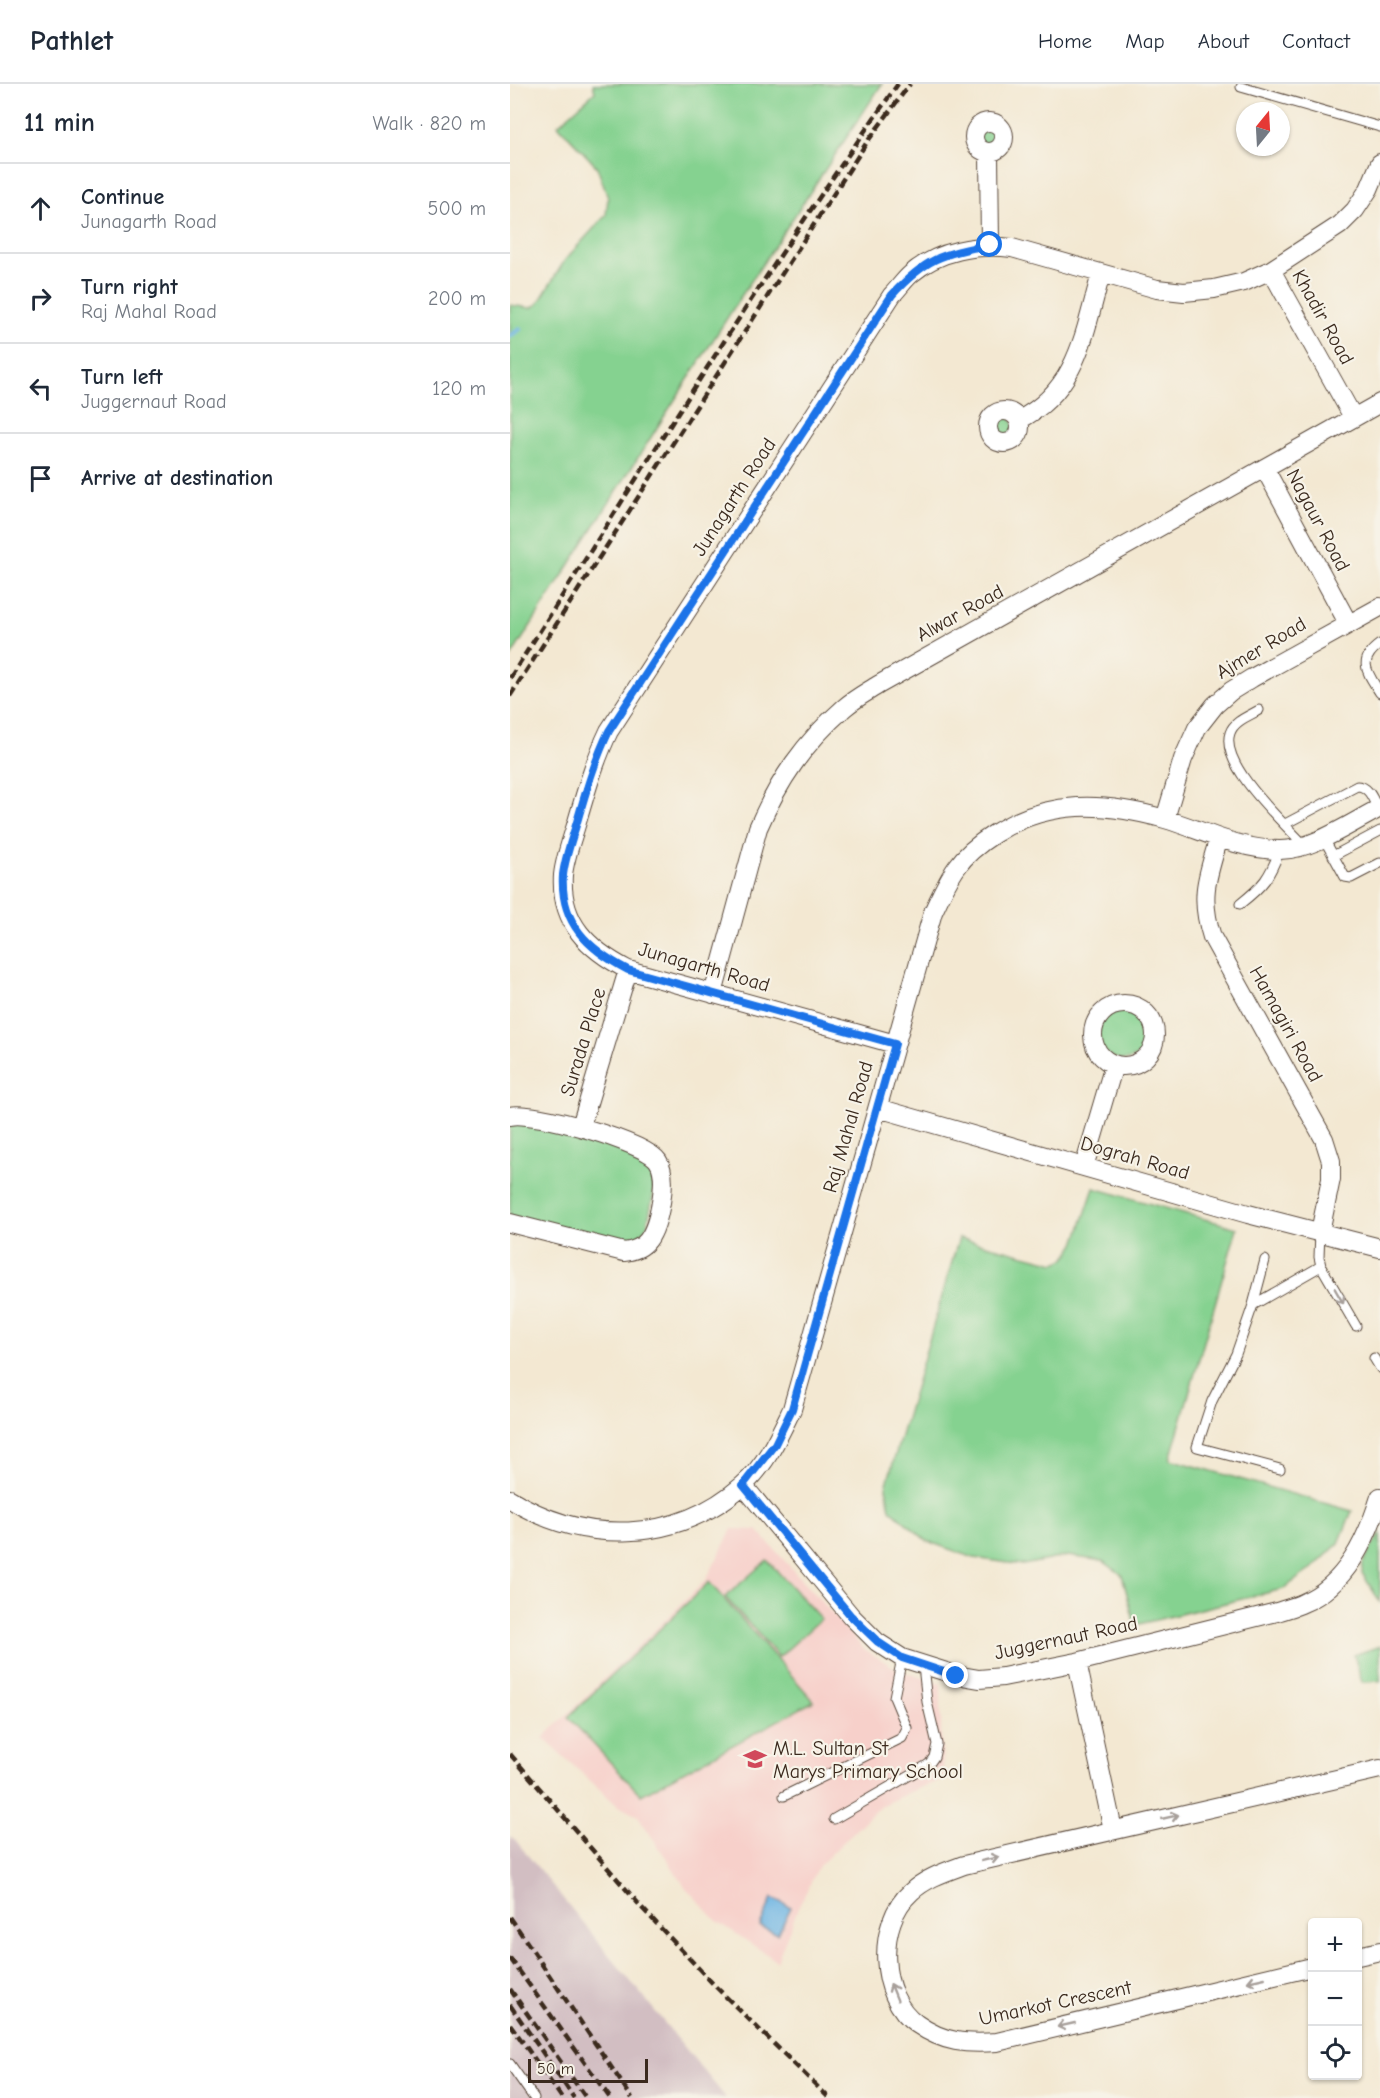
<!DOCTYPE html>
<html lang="en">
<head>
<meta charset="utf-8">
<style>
  body { margin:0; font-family:"Comic Neue",sans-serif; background:#f2f2f3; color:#1f2937 }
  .controls { position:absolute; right:18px; bottom:18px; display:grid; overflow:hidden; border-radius:6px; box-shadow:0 2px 4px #0004 }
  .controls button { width:54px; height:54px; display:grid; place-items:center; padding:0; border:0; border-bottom:2px solid #e0e1e3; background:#fff; color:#1f2937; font:30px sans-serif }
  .compass { position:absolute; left:726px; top:18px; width:54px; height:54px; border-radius:50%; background:#fff; box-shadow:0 2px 4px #0004; rotate:18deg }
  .scale { position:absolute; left:18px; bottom:15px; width:120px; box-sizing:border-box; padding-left:6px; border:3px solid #3b2a1e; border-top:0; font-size:16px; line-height:21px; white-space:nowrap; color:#3b2a1e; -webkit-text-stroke:4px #f7f3e8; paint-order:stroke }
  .stop { position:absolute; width:18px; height:18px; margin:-14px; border:4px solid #1a73e8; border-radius:50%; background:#fff }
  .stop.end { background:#1a73e8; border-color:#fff; box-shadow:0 2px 6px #0008 }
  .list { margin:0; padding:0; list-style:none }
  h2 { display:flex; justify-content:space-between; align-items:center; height:78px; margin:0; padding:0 24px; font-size:26px }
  h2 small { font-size:20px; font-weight:400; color:#747a83 }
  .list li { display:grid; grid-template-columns:39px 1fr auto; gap:18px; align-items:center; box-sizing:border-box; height:90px; padding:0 24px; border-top:2px solid #e0e1e3 }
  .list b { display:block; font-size:22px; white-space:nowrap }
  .list p { margin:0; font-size:20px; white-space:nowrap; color:#747a83 }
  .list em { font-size:20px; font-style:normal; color:#747a83 }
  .icon { flex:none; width:33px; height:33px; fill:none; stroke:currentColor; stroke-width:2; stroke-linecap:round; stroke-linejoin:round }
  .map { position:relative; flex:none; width:870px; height:2014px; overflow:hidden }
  header { display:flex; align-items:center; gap:36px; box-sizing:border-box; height:84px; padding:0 30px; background:#fff; border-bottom:2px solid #e0e1e3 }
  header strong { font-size:28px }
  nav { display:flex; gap:33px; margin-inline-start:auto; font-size:21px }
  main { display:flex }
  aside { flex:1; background:#fff }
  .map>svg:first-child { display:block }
</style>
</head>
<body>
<header>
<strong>Pathlet</strong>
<nav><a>Home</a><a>Map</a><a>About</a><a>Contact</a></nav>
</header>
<main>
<aside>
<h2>11 min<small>Walk · 820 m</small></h2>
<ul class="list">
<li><svg class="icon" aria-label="ahead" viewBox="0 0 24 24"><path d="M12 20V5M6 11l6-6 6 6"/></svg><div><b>Continue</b><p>Junagarth Road</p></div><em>500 m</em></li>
<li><svg class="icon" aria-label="right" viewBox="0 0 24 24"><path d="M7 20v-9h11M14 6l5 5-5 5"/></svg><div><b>Turn right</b><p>Raj Mahal Road</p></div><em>200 m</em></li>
<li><svg class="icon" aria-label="left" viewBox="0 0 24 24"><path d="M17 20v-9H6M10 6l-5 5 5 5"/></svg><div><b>Turn left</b><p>Juggernaut Road</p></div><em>120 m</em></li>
<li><svg class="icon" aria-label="arrive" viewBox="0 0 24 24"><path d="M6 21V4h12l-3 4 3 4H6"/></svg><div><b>Arrive at destination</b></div></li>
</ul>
</aside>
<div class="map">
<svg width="870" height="2014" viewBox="0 0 870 2014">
  <rect width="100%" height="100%" fill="#f7f3e8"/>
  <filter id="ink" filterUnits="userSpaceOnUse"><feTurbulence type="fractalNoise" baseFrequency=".0167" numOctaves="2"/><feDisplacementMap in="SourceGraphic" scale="12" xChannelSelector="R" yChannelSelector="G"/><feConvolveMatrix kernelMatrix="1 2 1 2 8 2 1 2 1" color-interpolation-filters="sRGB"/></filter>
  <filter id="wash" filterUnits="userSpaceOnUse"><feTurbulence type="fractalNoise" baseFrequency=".008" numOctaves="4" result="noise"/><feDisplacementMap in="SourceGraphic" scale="24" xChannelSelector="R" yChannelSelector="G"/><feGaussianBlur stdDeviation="1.35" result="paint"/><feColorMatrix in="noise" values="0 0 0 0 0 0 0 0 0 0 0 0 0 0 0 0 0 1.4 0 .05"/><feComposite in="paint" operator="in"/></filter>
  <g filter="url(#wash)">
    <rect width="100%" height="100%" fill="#f3e8d2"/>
    <path fill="#f7d0ca" d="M 222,1445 L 247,1446 L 354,1565 L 388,1586 L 431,1600 L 431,1652 L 434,1696 L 411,1703 L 370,1722 L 309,1782 L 288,1824 L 267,1877 L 207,1837 L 176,1804 L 128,1732 L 108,1722 L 33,1654 L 196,1496 Z"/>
    <path fill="#d2bec2" d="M 0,1752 L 6,1757 L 216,2014 L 0,2014 Z"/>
    <path fill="#85d290" stroke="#607e57" stroke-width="1.5" d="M 83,0 L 372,0 L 230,214 L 0,574 L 0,221 L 21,224 L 28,220 L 55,176 L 96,131 L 98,114 L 87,83 L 48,41 L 85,8 Z
      M468 54a10 10 0 1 1 20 0a10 10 0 1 1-20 0Z
      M482 343a11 11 0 1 1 22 0a11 11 0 1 1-22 0Z
      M588 950a26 26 0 1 1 52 0a26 26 0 1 1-52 0Z
      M 0,1039 L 24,1040 L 117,1064 L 143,1083 L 147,1093 L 137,1142 L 130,1151 L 120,1159 L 103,1160 L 0,1133 Z
      M 584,1104 L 727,1144 L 660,1375 L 842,1427 L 829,1459 L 804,1483 L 773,1505 L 625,1541 L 612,1491 L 593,1477 L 558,1472 L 513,1481 L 464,1474 L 417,1457 L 380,1425 L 376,1403 L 449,1154 L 545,1179 L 555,1175 L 565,1160 Z
      M 870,1449 L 870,1518 L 852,1489 L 853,1479 Z
      M 257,1476 L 311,1535 L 269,1573 L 215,1513 Z
      M 199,1498 L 304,1617 L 131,1711 L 58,1633 Z
      M 870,1562 L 870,1597 L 852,1598 L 844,1571 Z"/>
    <path fill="#6cb4e3" stroke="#546f80" stroke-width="1.5" d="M 262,1814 L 281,1823 L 268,1850 L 250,1842 Z"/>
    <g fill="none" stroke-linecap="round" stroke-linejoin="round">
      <path stroke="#6cb4e3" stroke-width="4.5" d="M 0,252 L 10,245"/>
    </g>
  </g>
  <g filter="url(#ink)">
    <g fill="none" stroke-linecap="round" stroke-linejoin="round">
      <g stroke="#574639" stroke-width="11">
        <path id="lane" d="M 731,3 L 870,43
          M 870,560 C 846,577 858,589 870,609
          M 749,626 C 739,632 724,637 720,649 C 709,681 774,739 795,762
          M 775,740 L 847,702 C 860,702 864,718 869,728
          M 813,753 L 835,793 L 841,794 L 870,779
          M 823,772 L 870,747
          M 730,820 C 754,801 759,794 770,766
          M 810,1148 L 809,1173 L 811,1182 L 846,1242
          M 743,1221 L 755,1176
          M 864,1274 L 870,1284
          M 770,1385 L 687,1363 L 702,1317 L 726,1270 L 743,1221 L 811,1182
          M 274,1712 L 392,1654 L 397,1644 L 384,1613 L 392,1574
          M 324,1735 L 419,1680 L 424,1673 L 427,1660 L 417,1618 L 413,1582
          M 0,1980 L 24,2014"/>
      </g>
      <g stroke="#574639" stroke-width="20">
        <path id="street" d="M464 53a15 15 0 1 1 30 0a15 15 0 1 1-30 0Z
          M 479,69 L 480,161
          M 761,186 L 843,333
          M478 343a16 16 0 1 1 32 0a16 16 0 1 1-32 0Z
          M 509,336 C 568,306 574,249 591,190
          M 755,385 L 838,539
          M 655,735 L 673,675 L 687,644 L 705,621 L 721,607 L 742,594 L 870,523
          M 709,754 C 697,793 689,813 702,853 L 814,1055 L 821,1077 L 821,1095 L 810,1148
          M 203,910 L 248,744 C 269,696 294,659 334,624 C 344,615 357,608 368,601 L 870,319
          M583 951a31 31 0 1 1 62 0a31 31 0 1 1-62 0Z
          M 385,960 L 118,886 C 78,865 50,839 53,791 C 55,773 62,755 67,738 C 76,707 85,676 99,647 L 382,211 C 389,204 394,196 401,190 C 429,166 467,160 502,164 L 647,205 L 674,208 L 704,205 L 734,198 L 761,186 L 830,141 L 845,126 L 859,105 L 870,79
          M 368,1024 L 738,1130 L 870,1164
          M 0,1032 C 22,1026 135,1058 148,1077 C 159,1093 149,1141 138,1156 C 132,1164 123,1167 114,1168 L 0,1139
          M 71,1042 L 118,886
          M 574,1083 L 604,981
          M 233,1401 L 341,1532 L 367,1558 L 392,1574 L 446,1591 L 469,1595 L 493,1593 L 567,1578 L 767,1528 C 775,1525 785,1523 793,1519 C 836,1501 857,1455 870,1413
          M 0,1415 C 73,1461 166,1460 233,1401 C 256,1381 269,1352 282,1325 L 423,828 C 430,813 437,797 447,783 C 456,770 470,759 484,750 C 538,715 595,718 655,735 C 692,746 730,766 770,766 C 802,766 841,739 870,724
          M 567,1578 L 603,1746
          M 848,1872 L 870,1867
          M 802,1883 L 487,1958 C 456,1960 434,1959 407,1940 C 368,1913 366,1839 401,1808 C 416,1794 435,1788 454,1781 L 870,1685"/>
      </g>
      <use href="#lane" stroke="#fff" stroke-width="9"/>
      <use href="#street" stroke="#fff" stroke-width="18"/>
      <path stroke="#3b2a1e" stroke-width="4.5" stroke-dasharray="9 4.5" stroke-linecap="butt" d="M 0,594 C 127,395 251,192 388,0
        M 0,612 L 357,58 L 400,0
        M 0,1670 L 133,1825 L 206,1903 L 319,2014
        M 0,1833 L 122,2014
        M 0,1874 L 100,2014
        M 0,1905 L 76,2014
        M 0,1921 L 64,2014
        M 0,1940 L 52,2014"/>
    </g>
    <defs><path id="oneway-shaft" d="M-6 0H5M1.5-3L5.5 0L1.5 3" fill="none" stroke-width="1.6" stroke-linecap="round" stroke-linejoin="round" transform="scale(1.5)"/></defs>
    <g stroke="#a79f9a">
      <use href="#oneway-shaft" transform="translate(829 1212) rotate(60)"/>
      <use href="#oneway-shaft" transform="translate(660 1733) rotate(-13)"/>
      <use href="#oneway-shaft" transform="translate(480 1775) rotate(-13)"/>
      <use href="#oneway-shaft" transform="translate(746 1896) rotate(167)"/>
      <use href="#oneway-shaft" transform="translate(384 1908) rotate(-112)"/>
      <use href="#oneway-shaft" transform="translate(556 1941) rotate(167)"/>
    </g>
  </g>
  <g fill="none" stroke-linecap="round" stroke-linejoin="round" filter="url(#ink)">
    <path stroke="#1a73e8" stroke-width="8" d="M 446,1592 L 392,1574 L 368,1558 L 341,1532 L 233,1401 L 265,1360 L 282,1325 L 385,960 L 118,886 C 78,865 50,839 53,791 C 55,773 62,755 67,738 C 76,707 85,676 99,647 L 382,211 C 414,176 433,168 480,161"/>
  </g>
  <defs>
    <g id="school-bare" transform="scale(1.8)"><path d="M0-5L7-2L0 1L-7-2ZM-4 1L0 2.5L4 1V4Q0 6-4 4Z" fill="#d1495b" stroke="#f7f3e8" stroke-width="2.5" paint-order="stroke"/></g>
  </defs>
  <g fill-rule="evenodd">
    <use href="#school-bare" x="245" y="1675"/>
  </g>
  <g text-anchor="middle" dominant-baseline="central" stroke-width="4.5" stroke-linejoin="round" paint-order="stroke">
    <g font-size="20" fill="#3b2a1e" stroke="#f7f3e8">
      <text transform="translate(813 233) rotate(61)">Khadir Road</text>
      <text transform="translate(224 413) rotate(-57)">Junagarth Road</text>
      <text transform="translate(808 436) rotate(62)">Nagaur Road</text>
      <text transform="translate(450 529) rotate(-29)">Alwar Road</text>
      <text transform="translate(751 564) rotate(-31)">Ajmer Road</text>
      <text transform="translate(194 883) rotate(16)">Junagarth Road</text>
      <text transform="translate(776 940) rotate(61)">Hamagiri Road</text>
      <text transform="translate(73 958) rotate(-73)">Surada Place</text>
      <text transform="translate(338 1043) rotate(-74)">Raj Mahal Road</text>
      <text transform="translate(625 1074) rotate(16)">Dograh Road</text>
      <text transform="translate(556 1554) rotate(-12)">Juggernaut Road</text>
      <text transform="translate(545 1919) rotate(-12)">Umarkot Crescent</text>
    </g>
    <g font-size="20" fill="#3b2a1e" stroke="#f7f3e8" text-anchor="start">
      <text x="263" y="1664">M.L. Sultan St<tspan x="263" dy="23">Marys Primary School</tspan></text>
    </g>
  </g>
</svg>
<div class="controls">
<button>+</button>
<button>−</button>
<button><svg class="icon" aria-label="locate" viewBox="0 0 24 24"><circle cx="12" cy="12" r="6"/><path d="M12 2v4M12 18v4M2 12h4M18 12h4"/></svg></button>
</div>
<svg class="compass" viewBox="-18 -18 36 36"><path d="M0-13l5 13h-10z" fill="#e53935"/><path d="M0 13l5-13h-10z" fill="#747a83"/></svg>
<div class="scale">50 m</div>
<div class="stop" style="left:480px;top:161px"></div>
<div class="stop end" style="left:446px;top:1592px"></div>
</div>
</main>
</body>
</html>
